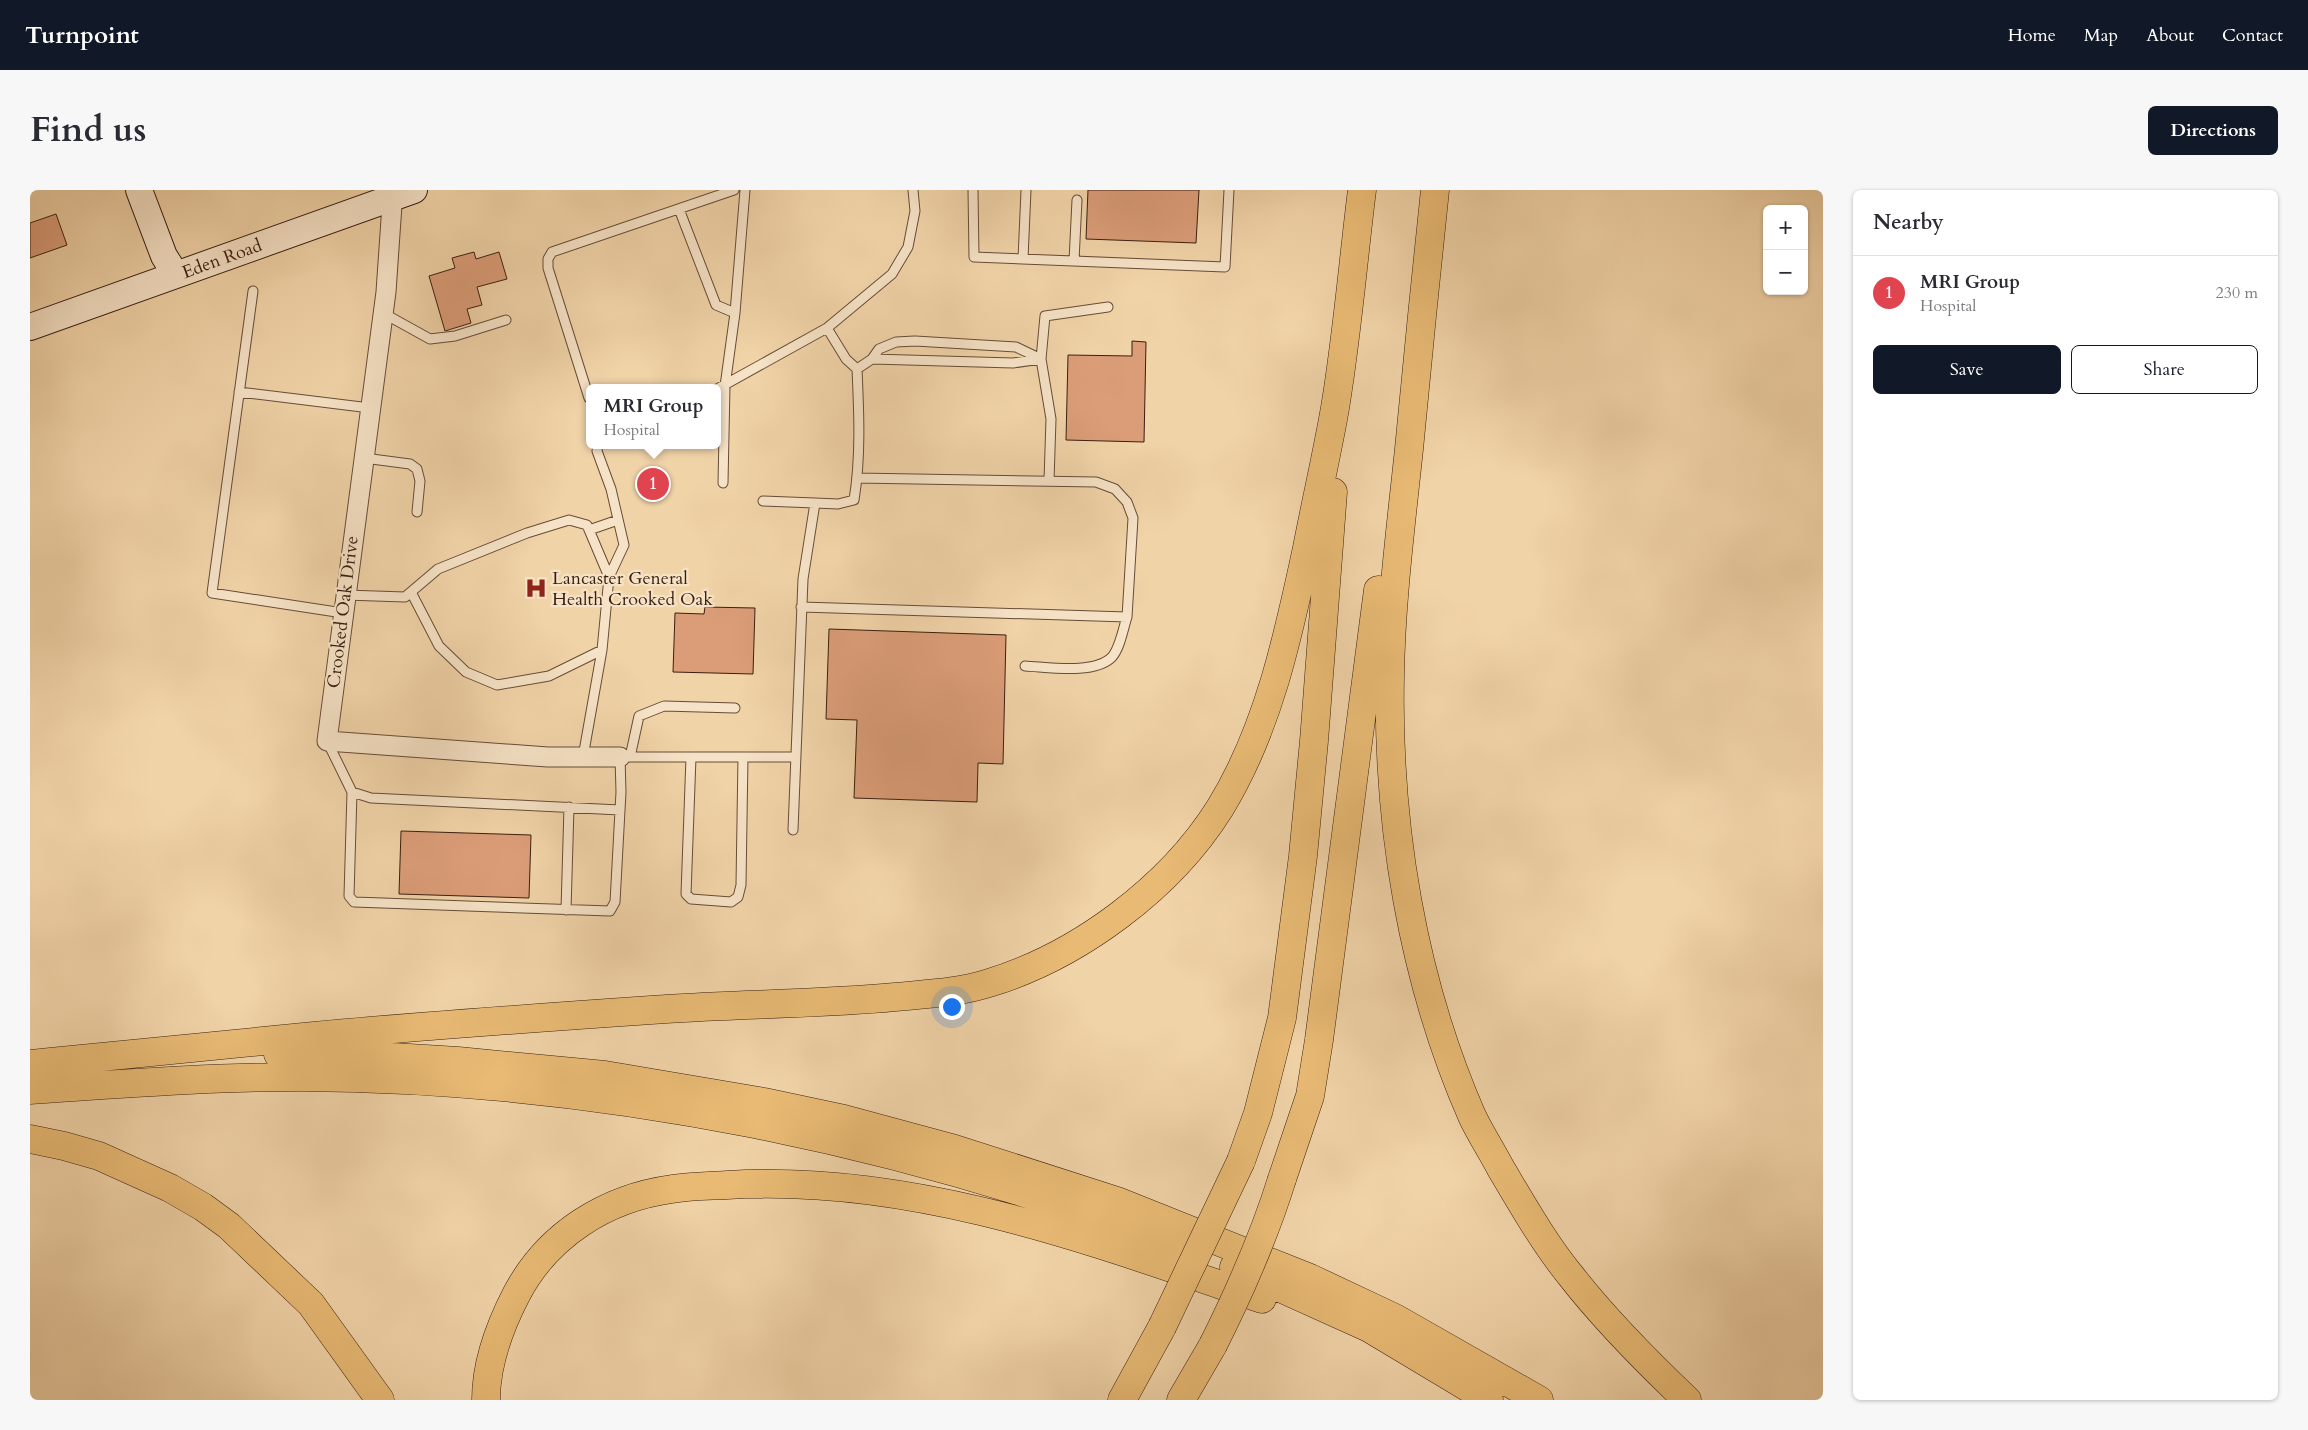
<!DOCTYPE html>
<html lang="en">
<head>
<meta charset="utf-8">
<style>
  body { margin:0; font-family:Cardo,serif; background:#f7f7f7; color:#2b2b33 }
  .controls { position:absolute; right:15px; top:15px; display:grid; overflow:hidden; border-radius:8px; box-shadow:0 1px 4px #0004 }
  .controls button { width:45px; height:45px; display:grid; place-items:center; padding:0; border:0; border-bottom:1px solid #e1e1e2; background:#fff; color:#2b2b33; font:25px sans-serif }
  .you { position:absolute; left:921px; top:816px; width:18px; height:18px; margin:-12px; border:4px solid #fff; border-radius:50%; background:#1a73e8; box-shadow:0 0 0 8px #1a73e833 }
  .badge { display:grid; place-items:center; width:32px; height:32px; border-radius:50%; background:#111827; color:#fff; font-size:16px; font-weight:700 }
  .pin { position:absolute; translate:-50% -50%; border:2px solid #fff; box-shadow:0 1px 5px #0006 }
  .popup { position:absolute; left:556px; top:194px; width:135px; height:65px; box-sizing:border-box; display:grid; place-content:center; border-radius:8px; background:#fff; filter:drop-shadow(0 1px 4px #0005); font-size:16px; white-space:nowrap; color:#7c7c81 }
  .popup b { font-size:19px; color:#2b2b33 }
  .popup::after { content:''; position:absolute; left:50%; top:100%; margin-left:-10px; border:10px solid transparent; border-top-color:#fff }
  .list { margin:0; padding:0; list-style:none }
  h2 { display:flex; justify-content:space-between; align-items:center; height:65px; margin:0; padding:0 20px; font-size:21px }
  h2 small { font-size:16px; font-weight:400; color:#7c7c81 }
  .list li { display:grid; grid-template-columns:32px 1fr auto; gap:15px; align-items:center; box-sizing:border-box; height:75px; padding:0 20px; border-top:1px solid #e1e1e2 }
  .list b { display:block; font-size:19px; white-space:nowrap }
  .list p { margin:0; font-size:16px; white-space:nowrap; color:#7c7c81 }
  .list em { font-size:16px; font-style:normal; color:#7c7c81 }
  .actions { display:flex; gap:10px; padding:15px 20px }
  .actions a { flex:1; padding:11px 0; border:1px solid #111827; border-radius:8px; text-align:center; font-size:18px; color:#111827 }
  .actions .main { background:#111827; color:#fff }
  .map { position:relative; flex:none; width:1793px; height:1210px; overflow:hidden; border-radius:8px }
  header { display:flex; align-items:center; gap:30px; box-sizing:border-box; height:70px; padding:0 25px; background:#111827; color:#fff }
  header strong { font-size:24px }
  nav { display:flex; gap:28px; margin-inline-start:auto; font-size:18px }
  .intro { display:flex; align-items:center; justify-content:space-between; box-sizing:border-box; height:120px; padding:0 30px }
  h1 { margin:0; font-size:35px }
  .button { padding:12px 22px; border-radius:8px; background:#111827; color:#fff; font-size:18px; font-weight:700 }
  main { display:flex; gap:30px; padding:0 30px }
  aside { flex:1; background:#fff; border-radius:8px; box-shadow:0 1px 4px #0004 }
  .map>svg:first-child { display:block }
</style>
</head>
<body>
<header>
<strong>Turnpoint</strong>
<nav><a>Home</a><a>Map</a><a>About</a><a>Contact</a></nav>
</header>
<div class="intro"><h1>Find us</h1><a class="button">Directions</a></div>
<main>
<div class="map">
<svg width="1793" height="1210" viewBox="0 0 1793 1210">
  <rect width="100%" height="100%" fill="#f1d3a8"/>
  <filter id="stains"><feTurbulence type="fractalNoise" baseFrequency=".004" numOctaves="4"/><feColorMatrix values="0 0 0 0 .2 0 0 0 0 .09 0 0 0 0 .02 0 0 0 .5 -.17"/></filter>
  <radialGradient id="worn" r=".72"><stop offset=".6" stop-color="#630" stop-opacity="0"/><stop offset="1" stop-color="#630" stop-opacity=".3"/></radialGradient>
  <path fill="#db9d78" stroke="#391f11" d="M 1058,0 L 1169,0 L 1166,53 L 1056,49 Z
    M 26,24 L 37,55 L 0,68 L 0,33 Z
    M 444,62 L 446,69 L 469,62 L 477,89 L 447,97 L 452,115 L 437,119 L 441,133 L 415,141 L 399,86 L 425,78 L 422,68 Z
    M 1102,151 L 1116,152 L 1114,252 L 1036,250 L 1038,165 L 1102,166 Z
    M 675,417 L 725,418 L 723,484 L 643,482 L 645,423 L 674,424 Z
    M 799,439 L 976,445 L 973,574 L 948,573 L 947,612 L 824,608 L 827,530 L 796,529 Z
    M 371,641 L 501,645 L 499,708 L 369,704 Z"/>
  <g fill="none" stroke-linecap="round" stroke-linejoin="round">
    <g stroke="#674c37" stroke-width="11">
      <path id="lane" d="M 943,0 L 944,67 L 1195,77 L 1199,0
        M 649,19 L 686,115 L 705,123
        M 993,69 L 996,0
        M 1044,71 L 1047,10
        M 223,101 L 182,403 L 313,423
        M 353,123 L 400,149 L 425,146 L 476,130
        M 797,138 L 816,169 L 827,179
        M 687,199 L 797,138 L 862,84 L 878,57 L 885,21 L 883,0
        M 209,202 L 340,218
        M 559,208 L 518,78 L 518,69 L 522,62 L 704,0
        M 334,268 L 380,274 L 387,279 L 390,291 L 387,322
        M 1019,291 L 1021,229 L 1011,169 L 1015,126 L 1078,117
        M 693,293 L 695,196 L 705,123 L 715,0
        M 733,311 L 785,313
        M 559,340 L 588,330
        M 381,402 L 409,456 L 436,482 L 467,495 L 519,486 L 572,460
        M 315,405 L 375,407 L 408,379 L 497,343 L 539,330 L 557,335 L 579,387
        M 771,417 L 1097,427 L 1103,328 L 1097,312 L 1085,299 L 1066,292 L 827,288
        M 995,476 C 1018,477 1064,485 1082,467 C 1090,458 1093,439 1097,427
        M 297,551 L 322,602 L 319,706 L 324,712 L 580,721 L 585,712 L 591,602 L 590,567 L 766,567
        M 553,567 L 572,460 L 579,387 L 594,355 L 581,299 L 567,261 L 568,255
        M 600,567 L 609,526 L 634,516 L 705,518
        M 661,567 L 656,704 L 661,709 L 701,712 L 708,707 L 711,695 L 713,567
        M 322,602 L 341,608 L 590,620
        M 763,640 L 773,389 L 785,313 L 808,314 L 824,310 C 831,267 829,223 827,179 L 842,169 L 849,159 L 866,152 L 885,151 L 986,157 L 1011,169 L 983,173 L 842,169
        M 536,720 L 539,617"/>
    </g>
    <g stroke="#674c37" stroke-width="21">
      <path id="street" d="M 363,0 L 356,102 L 297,551 L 518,567 L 590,567"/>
    </g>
    <g stroke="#391f11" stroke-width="28">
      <path id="secondary" d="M 109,0 L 134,66 L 146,85
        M 0,137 L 384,0"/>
    </g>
    <g stroke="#391f11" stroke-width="29">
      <path id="highway" d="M 1405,0 C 1396,86 1387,173 1379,259 C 1371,335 1361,411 1360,487 C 1357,635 1382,789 1442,926 C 1450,943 1461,960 1470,977 C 1492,1014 1514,1053 1541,1086 C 1576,1131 1616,1171 1657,1210
        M 248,864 L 330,865 L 428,871 L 575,885 L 734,912 L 814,929 L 925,959 L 1087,1011 L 1280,1088 L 1365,1128 L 1509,1210
        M 0,874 C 95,865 190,855 284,846 C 401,835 519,827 636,819 C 712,814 789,814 865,807 C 896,804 928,803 959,793 C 1048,766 1140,698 1190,618 C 1238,540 1258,447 1277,358 C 1286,311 1297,264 1305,218 C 1317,146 1323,72 1332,0
        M 0,900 C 91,894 181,887 272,887 C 575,889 875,952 1157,1059
        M 0,949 L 34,956 L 69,966 L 140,998 L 173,1017 L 199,1036 L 281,1114 L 350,1210
        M 1211,971 L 1228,923 L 1252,828 L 1273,666 L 1284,551 L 1303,302
        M 1252,989 L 1280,906 L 1289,850 L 1348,400
        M 1204,1077 L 1339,1138 L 1459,1210
        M 456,1210 C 456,1173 469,1138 486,1105 C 517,1045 576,1008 642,999 C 660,996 679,996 697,995 C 883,984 1059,1050 1232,1109
        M 1092,1210 L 1132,1137
        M 1151,1210 L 1183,1155"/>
    </g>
    <use href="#lane" stroke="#f6e2c6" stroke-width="9"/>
    <use href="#street" stroke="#f6e2c6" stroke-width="19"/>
    <use href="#secondary" stroke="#f6e2c6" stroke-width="26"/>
    <use href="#highway" stroke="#e8ba74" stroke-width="28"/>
    <g stroke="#391f11" stroke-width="29" stroke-linecap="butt">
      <path id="highway-bridge" d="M 1132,1137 L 1211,971
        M 1183,1155 C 1210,1101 1234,1047 1252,989"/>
    </g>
    <use href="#highway-bridge" stroke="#e8ba74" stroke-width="28"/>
  </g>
  <defs>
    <g id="hospital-bare" transform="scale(1.725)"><path d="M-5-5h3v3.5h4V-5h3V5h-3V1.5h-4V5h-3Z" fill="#8f2418" stroke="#f6e2c6" stroke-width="2.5" paint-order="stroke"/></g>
  </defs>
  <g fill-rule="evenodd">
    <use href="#hospital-bare" x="506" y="398"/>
  </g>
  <g text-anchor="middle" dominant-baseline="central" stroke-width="4.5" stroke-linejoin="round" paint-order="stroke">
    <g font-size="18" fill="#391f11" stroke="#f6e2c6">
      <text transform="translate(192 69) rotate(-20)">Eden Road</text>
      <text transform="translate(313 422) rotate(-83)">Crooked Oak Drive</text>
    </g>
    <g font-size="18" fill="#391f11" stroke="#f6e2c6" text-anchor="start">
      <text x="522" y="388">Lancaster General<tspan x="522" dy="21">Health Crooked Oak</tspan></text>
    </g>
  </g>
  <rect width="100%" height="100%" filter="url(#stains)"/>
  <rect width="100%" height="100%" fill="url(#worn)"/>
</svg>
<div class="controls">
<button>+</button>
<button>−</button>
</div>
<div class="you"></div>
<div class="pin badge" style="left:623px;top:294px;background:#e0444e">1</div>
<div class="popup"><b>MRI Group</b>Hospital</div>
</div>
<aside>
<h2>Nearby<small></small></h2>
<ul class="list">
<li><span class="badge" style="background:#e0444e">1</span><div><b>MRI Group</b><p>Hospital</p></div><em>230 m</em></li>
</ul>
<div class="actions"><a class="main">Save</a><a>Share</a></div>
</aside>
</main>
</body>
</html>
